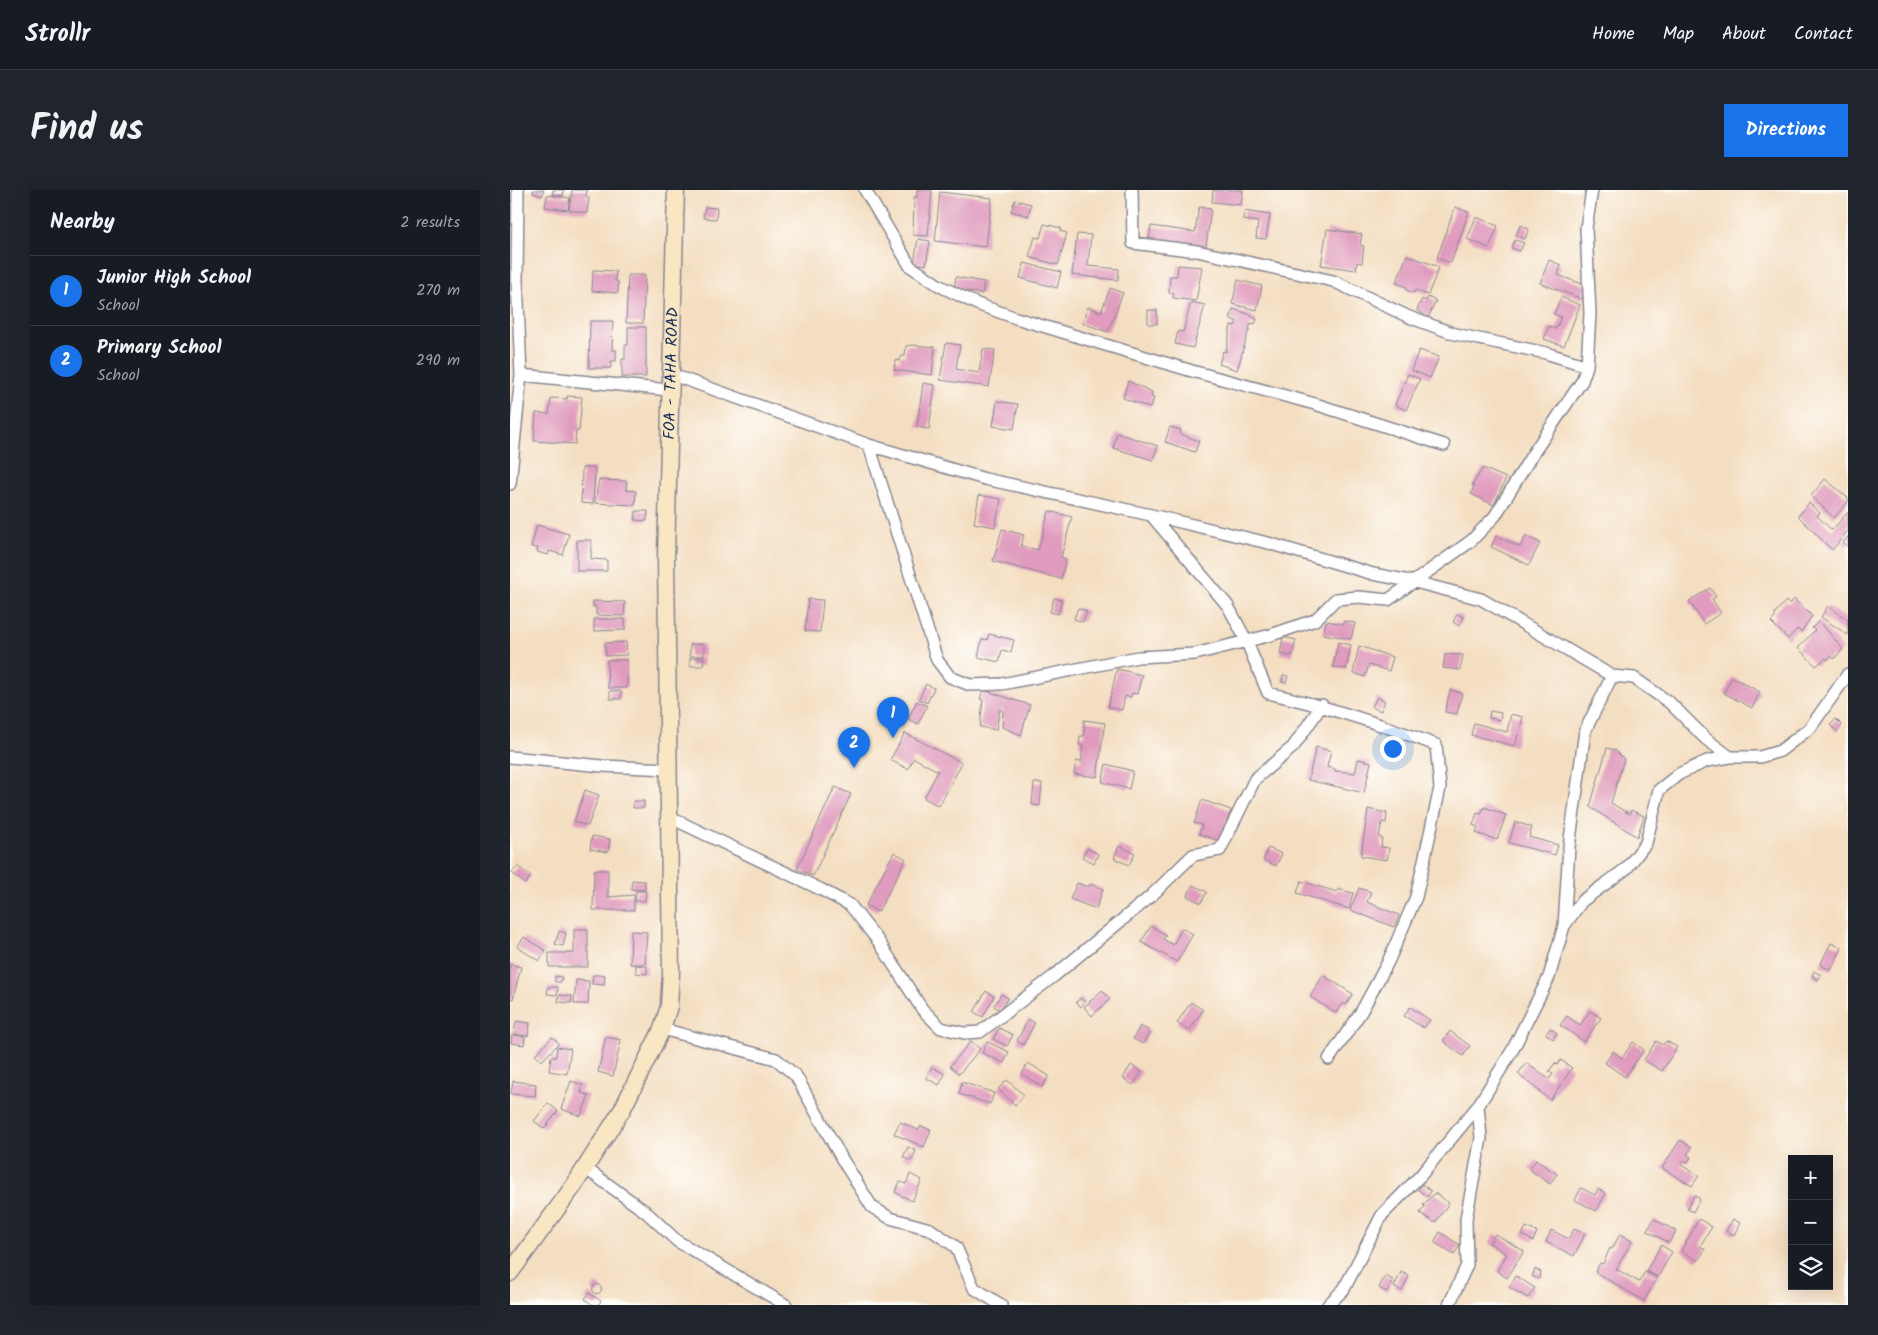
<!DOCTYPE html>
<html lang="en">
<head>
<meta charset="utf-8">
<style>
  body { margin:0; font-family:Kalam,sans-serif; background:#20242c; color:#f1f3f6 }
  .controls { position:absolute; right:15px; bottom:15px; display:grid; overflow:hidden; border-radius:0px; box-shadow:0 5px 20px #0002 }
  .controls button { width:45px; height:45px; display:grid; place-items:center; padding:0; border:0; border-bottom:1px solid #363941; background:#171b24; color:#f1f3f6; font:25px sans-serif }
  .you { position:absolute; left:882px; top:558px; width:18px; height:18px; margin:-12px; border:4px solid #fff; border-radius:50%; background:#1a73e8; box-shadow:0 0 0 8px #1a73e833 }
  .badge { display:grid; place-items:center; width:32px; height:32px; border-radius:50%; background:#1a73e8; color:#fff; font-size:16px; font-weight:700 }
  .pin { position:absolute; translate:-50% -41px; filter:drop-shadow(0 1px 2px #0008) }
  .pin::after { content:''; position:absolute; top:26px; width:18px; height:15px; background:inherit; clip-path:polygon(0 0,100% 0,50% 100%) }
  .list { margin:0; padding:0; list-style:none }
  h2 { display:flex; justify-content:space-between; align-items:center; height:65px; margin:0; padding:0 20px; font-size:21px }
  h2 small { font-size:16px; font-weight:400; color:#9ea1a6 }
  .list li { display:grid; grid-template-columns:32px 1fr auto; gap:15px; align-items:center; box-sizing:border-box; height:70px; padding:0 20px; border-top:1px solid #363941 }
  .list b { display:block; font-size:19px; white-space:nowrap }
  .list p { margin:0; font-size:16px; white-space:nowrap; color:#9ea1a6 }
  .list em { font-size:16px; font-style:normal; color:#9ea1a6 }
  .icon { flex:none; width:28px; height:28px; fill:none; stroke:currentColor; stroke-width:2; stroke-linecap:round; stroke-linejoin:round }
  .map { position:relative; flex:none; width:1338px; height:1115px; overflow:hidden; border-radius:0px }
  header { display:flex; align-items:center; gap:30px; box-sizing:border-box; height:70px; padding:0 25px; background:#171b24; border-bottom:1px solid #363941 }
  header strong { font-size:24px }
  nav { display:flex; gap:28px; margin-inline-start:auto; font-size:18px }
  .intro { display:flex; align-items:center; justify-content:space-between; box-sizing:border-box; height:120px; padding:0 30px }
  h1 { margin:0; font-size:35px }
  .button { padding:12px 22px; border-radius:0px; background:#1a73e8; color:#fff; font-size:18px; font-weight:700 }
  main { display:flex; gap:30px; padding:0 30px }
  aside { flex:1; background:#171b24; border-radius:0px; box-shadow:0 5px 20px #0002 }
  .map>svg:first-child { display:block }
</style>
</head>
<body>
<header>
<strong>Strollr</strong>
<nav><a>Home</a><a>Map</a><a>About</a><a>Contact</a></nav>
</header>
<div class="intro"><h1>Find us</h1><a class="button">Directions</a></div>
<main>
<aside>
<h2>Nearby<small>2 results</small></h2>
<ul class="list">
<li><span class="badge">1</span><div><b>Junior High School</b><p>School</p></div><em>270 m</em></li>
<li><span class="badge">2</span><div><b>Primary School</b><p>School</p></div><em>290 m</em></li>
</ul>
</aside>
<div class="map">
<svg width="1338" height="1115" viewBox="0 0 1338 1115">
  <rect width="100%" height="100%" fill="#fdfcf7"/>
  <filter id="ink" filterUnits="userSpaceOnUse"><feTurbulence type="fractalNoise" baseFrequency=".02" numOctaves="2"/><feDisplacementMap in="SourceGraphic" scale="10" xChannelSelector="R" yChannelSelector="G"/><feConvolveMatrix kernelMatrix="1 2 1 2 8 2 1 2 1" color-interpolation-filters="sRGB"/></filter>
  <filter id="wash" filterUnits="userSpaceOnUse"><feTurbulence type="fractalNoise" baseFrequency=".0096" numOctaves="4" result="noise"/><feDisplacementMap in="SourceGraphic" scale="20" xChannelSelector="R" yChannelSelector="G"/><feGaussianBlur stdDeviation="1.12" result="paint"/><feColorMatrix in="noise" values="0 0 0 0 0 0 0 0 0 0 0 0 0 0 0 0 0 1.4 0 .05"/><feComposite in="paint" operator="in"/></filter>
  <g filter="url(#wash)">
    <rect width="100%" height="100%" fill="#f4dec1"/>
    <g id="blocks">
      <path fill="#e09bbe" d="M 23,0 L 34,0 L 32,6 L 23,3 Z
        M 43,0 L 54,0 L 53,6 L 42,4 Z
        M 62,0 L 77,0 L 76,7 L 79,8 L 77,23 L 59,20 Z
        M 407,0 L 422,0 L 418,46 L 403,45 L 404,7 L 407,7 Z
        M 703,0 L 733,0 L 731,15 L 702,12 Z
        M 430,2 L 482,8 L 476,57 L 425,51 Z
        M 37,5 L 60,8 L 58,20 L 35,17 Z
        M 505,10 L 521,14 L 518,26 L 501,21 Z
        M 195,17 L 207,18 L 206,29 L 193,28 Z
        M 689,17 L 701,19 L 696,57 L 639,50 L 641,36 L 685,42 Z
        M 945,17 L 959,22 L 941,73 L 927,68 Z
        M 734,21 L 760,25 L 756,49 L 746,48 L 748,32 L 733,30 Z
        M 966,27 L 988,36 L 979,58 L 957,49 Z
        M 534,34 L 551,38 L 550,41 L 557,43 L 548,75 L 519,67 L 525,47 L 530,48 Z
        M 1011,35 L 1019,39 L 1015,49 L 1006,45 Z
        M 817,39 L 852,44 L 850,55 L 854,56 L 852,73 L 847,72 L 846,80 L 811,75 Z
        M 567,44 L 581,45 L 578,76 L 609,79 L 608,90 L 562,85 Z
        M 408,49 L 420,51 L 416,75 L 404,73 Z
        M 1005,50 L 1014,53 L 1010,61 L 1001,58 Z
        M 897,65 L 929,77 L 918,105 L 905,100 L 904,103 L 896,100 L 897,97 L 886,93 Z
        M 1039,70 L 1051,75 L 1048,85 L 1077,96 L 1072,109 L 1030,93 Z
        M 514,73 L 551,82 L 547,98 L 510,88 Z
        M 668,75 L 692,77 L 686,111 L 663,108 L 664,103 L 659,103 L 660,86 L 667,86 Z
        M 83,80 L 106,81 L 105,91 L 108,91 L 108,103 L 82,101 Z
        M 118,85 L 135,85 L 133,133 L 116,133 Z
        M 446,87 L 474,92 L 472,104 L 444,99 Z
        M 728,90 L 752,96 L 747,120 L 722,114 Z
        M 600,98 L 613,103 L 598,142 L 572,133 L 578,117 L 591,122 Z
        M 918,107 L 926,111 L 918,128 L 907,120 L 912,109 L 916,111 Z
        M 1051,107 L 1070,115 L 1054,156 L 1034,149 L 1039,136 L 1046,139 L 1051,127 L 1044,124 Z
        M 681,112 L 695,115 L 683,158 L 665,154 L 668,141 L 673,142 Z
        M 723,119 L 742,125 L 742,127 L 747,129 L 745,134 L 741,133 L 727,180 L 709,174 L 713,161 L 716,162 L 721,135 L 725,136 L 727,131 L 720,129 Z
        M 638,120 L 647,120 L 647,134 L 638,134 Z
        M 80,131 L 103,131 L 102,160 L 106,160 L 106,171 L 101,171 L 101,178 L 79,178 Z
        M 118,137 L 136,137 L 136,187 L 112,187 L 112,169 L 115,169 L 115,155 L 118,155 Z
        M 436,153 L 450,155 L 446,179 L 469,183 L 473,159 L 485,160 L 479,197 L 430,190 Z
        M 403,155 L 425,157 L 422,185 L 384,180 L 385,170 L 390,171 L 391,166 L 395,166 L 396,156 Z
        M 909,160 L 929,167 L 920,188 L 901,180 Z
        M 898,184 L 910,189 L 896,220 L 885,215 Z
        M 618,191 L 642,202 L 641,207 L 644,208 L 640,218 L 613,208 Z
        M 413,193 L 425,195 L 419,239 L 407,237 Z
        M 57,206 L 72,207 L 69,241 L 66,241 L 65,254 L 24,251 L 26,223 L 39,224 L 41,208 L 57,209 Z
        M 487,211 L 508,214 L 504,239 L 483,236 Z
        M 660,237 L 671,240 L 670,244 L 689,251 L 685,262 L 655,252 Z
        M 607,243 L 648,256 L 643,270 L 603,258 Z
        M 72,278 L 85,278 L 83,314 L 71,313 Z
        M 973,278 L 996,288 L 984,315 L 961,304 L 964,296 L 962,295 Z
        M 1315,289 L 1338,308 L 1338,312 L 1324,328 L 1301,306 Z
        M 89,290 L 117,291 L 116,300 L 126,301 L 125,315 L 85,313 Z
        M 469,305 L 491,309 L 485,337 L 464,333 Z
        M 1299,313 L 1310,323 L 1307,326 L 1322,340 L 1338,322 L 1338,341 L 1322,360 L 1288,326 Z
        M 126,321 L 138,321 L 137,331 L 125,330 Z
        M 539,321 L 562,327 L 551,367 L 556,369 L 551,389 L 483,371 L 492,339 L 514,345 L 511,356 L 528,360 Z
        M 27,335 L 59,344 L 53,365 L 39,361 L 38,365 L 27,362 L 28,358 L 21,357 Z
        M 986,346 L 1010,357 L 1016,346 L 1030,353 L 1019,375 L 981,357 Z
        M 1338,346 L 1338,357 L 1333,353 Z
        M 67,350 L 81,350 L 81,369 L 97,370 L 97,381 L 67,381 Z
        M 1200,398 L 1206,407 L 1202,409 L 1211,423 L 1194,434 L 1179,411 Z
        M 544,408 L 552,410 L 548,424 L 540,422 Z
        M 298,409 L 313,410 L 310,442 L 295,441 Z
        M 1284,409 L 1302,426 L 1291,442 L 1287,439 L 1278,449 L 1261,432 L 1266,426 L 1264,424 L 1276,411 L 1279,414 Z
        M 83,411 L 115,412 L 114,426 L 86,425 L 86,417 L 83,417 Z
        M 1318,416 L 1338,430 L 1338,445 L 1311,427 Z
        M 568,418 L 577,421 L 573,432 L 564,429 Z
        M 947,424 L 954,427 L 949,436 L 943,432 Z
        M 84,429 L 115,429 L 115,440 L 84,441 Z
        M 816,431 L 834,434 L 834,431 L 845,433 L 841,449 L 813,444 Z
        M 1309,431 L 1333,459 L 1324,469 L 1321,466 L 1318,470 L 1316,468 L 1306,476 L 1288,458 L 1305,440 L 1302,438 Z
        M 479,444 L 504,450 L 501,462 L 492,460 L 489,472 L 468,467 L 472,449 L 477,450 Z
        M 773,447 L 786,450 L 782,466 L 770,464 Z
        M 116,452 L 117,465 L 96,466 L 95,453 Z
        M 828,452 L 841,455 L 836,479 L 823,477 Z
        M 180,454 L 194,454 L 194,466 L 180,466 Z
        M 849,456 L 883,467 L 879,481 L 859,475 L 855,487 L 843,483 Z
        M 935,464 L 953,465 L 950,480 L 933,478 Z
        M 180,468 L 194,468 L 193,476 L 180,476 Z
        M 97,470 L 117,470 L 117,498 L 98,498 Z
        M 607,479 L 632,485 L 627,504 L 622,503 L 621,507 L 615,506 L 612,520 L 598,517 Z
        M 773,485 L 778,486 L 776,493 L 772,492 Z
        M 1222,487 L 1250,502 L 1242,518 L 1214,503 Z
        M 416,494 L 424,498 L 417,513 L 409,509 Z
        M 473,500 L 520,515 L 511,545 L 492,537 L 493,520 L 490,519 L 486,540 L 470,537 L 473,510 L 470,509 Z
        M 940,500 L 952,503 L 947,524 L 935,522 Z
        M 100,501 L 111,501 L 111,509 L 100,509 Z
        M 867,507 L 875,511 L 871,521 L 862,517 Z
        M 407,511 L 417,516 L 408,534 L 398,529 Z
        M 980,521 L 991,523 L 990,530 L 979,528 Z
        M 1001,524 L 1013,527 L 1005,556 L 961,545 L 964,533 L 997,542 Z
        M 1326,529 L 1332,535 L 1327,542 L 1320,535 Z
        M 574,530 L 595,533 L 587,587 L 564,584 L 566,571 L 571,572 L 573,556 L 569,555 L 570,546 L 574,546 Z
        M 395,543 L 452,573 L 429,616 L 414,608 L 428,581 L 404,568 L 398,579 L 380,570 Z
        M 806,557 L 821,561 L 817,577 L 825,579 L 825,581 L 845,583 L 848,569 L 861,572 L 854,603 L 798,590 Z
        M 1097,558 L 1105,560 L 1114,569 L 1101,613 L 1119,624 L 1121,620 L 1134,626 L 1127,647 L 1080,617 Z
        M 596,574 L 623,581 L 619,599 L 592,592 Z
        M 524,593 L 532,593 L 530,616 L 522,615 Z
        M 325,597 L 341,604 L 303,686 L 287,679 Z
        M 75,600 L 89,605 L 78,636 L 64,632 Z
        M 692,610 L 721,620 L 710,651 L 689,644 L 692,635 L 684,633 Z
        M 123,611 L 134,611 L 134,618 L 123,618 Z
        M 974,617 L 996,625 L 987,650 L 966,643 L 968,637 L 963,635 L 967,623 L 971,624 Z
        M 858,619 L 877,623 L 876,633 L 872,632 L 869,647 L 872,648 L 871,657 L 879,658 L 877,670 L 851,666 Z
        M 1005,632 L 1022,637 L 1019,647 L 1048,655 L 1045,665 L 999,653 Z
        M 82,646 L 100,649 L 98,662 L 80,659 Z
        M 609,656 L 625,663 L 619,675 L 604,668 Z
        M 577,658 L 588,664 L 584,673 L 572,667 Z
        M 758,658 L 772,664 L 766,676 L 753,670 Z
        M 384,662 L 396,669 L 368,722 L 356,715 Z
        M 7,676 L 21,686 L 15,694 L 2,683 Z
        M 84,680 L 98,680 L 98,707 L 124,705 L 124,720 L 83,720 Z
        M 122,690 L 135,691 L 135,700 L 121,699 Z
        M 791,691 L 827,702 L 828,699 L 843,703 L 839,719 L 787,703 Z
        M 567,693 L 579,697 L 580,694 L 593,699 L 586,719 L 560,709 Z
        M 683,695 L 697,702 L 691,713 L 677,706 Z
        M 849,698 L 861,702 L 857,712 L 889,725 L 884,737 L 840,720 Z
        M 126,701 L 136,701 L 135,711 L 125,711 Z
        M 641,736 L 656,745 L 653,749 L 663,755 L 672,738 L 683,744 L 667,772 L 631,752 Z
        M 64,739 L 78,739 L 78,777 L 39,777 L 39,763 L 64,763 Z
        M 49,741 L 56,743 L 53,756 L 45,754 Z
        M 121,741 L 137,742 L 135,774 L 120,774 Z
        M 14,747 L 36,761 L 29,771 L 7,757 Z
        M 1321,753 L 1332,758 L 1321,780 L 1310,775 Z
        M 0,774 L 11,777 L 3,809 L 0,808 Z
        M 126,775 L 137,776 L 137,784 L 126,783 Z
        M 1304,781 L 1311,785 L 1308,790 L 1302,786 Z
        M 83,785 L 95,785 L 94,795 L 82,794 Z
        M 813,785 L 843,804 L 836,815 L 832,813 L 826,823 L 800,807 Z
        M 45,786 L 52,787 L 51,792 L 45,792 Z
        M 66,790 L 79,791 L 78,814 L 64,814 Z
        M 38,797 L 48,797 L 47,805 L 37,804 Z
        M 592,800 L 600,809 L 582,826 L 574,817 Z
        M 476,801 L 484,806 L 473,827 L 464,822 Z
        M 491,804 L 498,808 L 490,820 L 484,816 Z
        M 49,805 L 62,806 L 61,813 L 48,812 Z
        M 571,808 L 575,812 L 571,817 L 566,812 Z
        M 681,812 L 693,820 L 679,841 L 667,833 Z
        M 900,817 L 920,830 L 914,838 L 894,826 Z
        M 1080,821 L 1091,828 L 1074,852 L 1050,835 L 1057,826 L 1070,835 Z
        M 518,829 L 525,833 L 513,855 L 507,851 Z
        M 6,831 L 20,833 L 18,846 L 4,844 Z
        M 630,836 L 640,841 L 633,854 L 623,849 Z
        M 489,838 L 503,845 L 497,856 L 483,849 Z
        M 1040,838 L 1047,843 L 1043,849 L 1036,844 Z
        M 940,841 L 960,856 L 953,866 L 933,851 Z
        M 2,845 L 15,847 L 14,855 L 1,853 Z
        M 42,847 L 49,853 L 32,871 L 25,865 Z
        M 96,847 L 111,850 L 103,886 L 88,882 Z
        M 461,851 L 470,859 L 449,884 L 440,876 Z
        M 1146,851 L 1153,855 L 1156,851 L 1167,857 L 1152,881 L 1134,870 Z
        M 477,852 L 499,862 L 494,873 L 472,863 Z
        M 1123,852 L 1134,860 L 1115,887 L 1095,873 L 1103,861 L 1112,868 Z
        M 47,857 L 61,859 L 57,884 L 39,881 L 41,867 L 46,867 Z
        M 1051,870 L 1062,878 L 1040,910 L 1008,884 L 1016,873 L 1039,889 L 1043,884 L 1039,881 L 1045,873 L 1047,875 Z
        M 518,873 L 539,886 L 532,897 L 512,884 Z
        M 621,875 L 632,882 L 623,895 L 613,888 Z
        M 422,877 L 435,884 L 429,895 L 416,888 Z
        M 497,890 L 514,905 L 505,915 L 488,899 Z
        M 3,891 L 26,894 L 25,906 L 1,904 Z
        M 61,891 L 73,895 L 71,903 L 79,905 L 71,926 L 51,919 Z
        M 452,892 L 484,903 L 480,914 L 449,904 Z
        M 38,913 L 48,921 L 34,939 L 24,931 Z
        M 390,932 L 408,940 L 411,936 L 421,940 L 414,957 L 384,944 Z
        M 1170,950 L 1182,957 L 1177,965 L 1181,967 L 1177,973 L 1173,971 L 1171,975 L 1189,986 L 1182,996 L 1152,978 Z
        M 398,957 L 406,961 L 401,971 L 393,967 Z
        M 1026,970 L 1047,984 L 1040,994 L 1019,979 Z
        M 400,984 L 412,990 L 402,1011 L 385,1002 L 390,992 L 396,994 Z
        M 912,994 L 921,1001 L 918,1007 L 908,1000 Z
        M 1071,998 L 1085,1005 L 1088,999 L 1096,1003 L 1086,1021 L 1065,1010 Z
        M 925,1003 L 939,1013 L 925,1033 L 910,1023 L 915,1016 L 913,1015 Z
        M 1184,1005 L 1190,1009 L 1183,1022 L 1177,1019 Z
        M 1144,1029 L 1166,1041 L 1159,1053 L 1137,1041 Z
        M 1189,1029 L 1202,1037 L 1190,1056 L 1195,1059 L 1188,1071 L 1171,1061 Z
        M 1223,1029 L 1230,1033 L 1224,1045 L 1216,1041 Z
        M 1016,1037 L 1027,1042 L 1023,1051 L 1012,1045 Z
        M 1064,1039 L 1075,1044 L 1064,1066 L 1036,1052 L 1041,1040 L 1059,1049 Z
        M 930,1042 L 950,1055 L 944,1065 L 924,1052 Z
        M 985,1044 L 1014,1061 L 997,1088 L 987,1081 L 997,1064 L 979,1053 Z
        M 1110,1044 L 1122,1051 L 1106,1079 L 1129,1092 L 1135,1082 L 1147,1088 L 1134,1111 L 1085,1082 L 1090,1073 L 1093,1074 L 1100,1058 L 1102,1059 Z
        M 1151,1055 L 1162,1062 L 1148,1087 L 1136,1081 Z
        M 1025,1079 L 1031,1082 L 1029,1089 L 1022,1086 Z
        M 891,1082 L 899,1086 L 892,1101 L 884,1097 Z
        M 875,1086 L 883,1090 L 877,1102 L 869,1098 Z
        M 1006,1086 L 1025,1098 L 1018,1108 L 999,1097 Z
        M82.5 1099a4.5 4.5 0 1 1 9 0a4.5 4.5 0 1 1-9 0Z
        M 79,1103 L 91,1111 L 88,1115 L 83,1115 L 75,1109 Z"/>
    </g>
  </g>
  <g filter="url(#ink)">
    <use href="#blocks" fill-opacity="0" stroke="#888690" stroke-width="1"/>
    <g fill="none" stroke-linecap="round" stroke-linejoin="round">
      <g stroke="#888690" stroke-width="14">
        <path id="street" d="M 8,0 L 7,89 L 11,185 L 159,200
          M 355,0 L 400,76 L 430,96 L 467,114 L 506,128 L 682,181 L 805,214 L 934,255
          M 622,0 L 623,53 L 687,61 L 823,91 L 899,127 L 945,144 L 1036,163 L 1077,176
          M 160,184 L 359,255 L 475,289 L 641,325 L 758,353 L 863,384 L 905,392 L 971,409 L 1102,486 L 1124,488 L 1160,513 L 1196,549 L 1220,567
          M 359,255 L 427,470 L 440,487 L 460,495 L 492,494 L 628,467 L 685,464 L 761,445 L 805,430 L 826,409 L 849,407 L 878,410 L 961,351 L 985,326 L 1022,265 L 1072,191 L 1077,176 L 1080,124 L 1076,38 L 1082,0
          M 0,294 L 11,185
          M 641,325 L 718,416 L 736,450 L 758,503 C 815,516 871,534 926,555 L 930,598 L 906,707 L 878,772 L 851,822 L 819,869
          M 0,567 L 92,576 L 159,579
          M 159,627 L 310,699 L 340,715 L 369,752 L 412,819 L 431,838 L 454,843 L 470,842 L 544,786 L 641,706 L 683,665 L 710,660 L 745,589 L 783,557 L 812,515
          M 1054,736 L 1059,657 L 1075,541 L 1102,486
          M 152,839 L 266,869 L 286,886 L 332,969 L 362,1017 L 380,1028 L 420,1039 L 446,1057 L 464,1098 L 491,1115
          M 75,978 L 136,1022 L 167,1051 L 276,1115
          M 818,1115 L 834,1099 L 872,1025 L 911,985 L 968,916 L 1002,861 L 1039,787 L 1054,736 L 1072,711 L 1117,678 L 1136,653 L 1149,600 L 1169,584 L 1197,571 L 1220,567 L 1250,567 L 1270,561 L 1300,538 L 1338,484
          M 939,1115 L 957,1075 L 956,1029 L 971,948 L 968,916"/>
      </g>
      <g stroke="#888690" stroke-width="19">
        <g id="secondary">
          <path id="s1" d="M 0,1083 L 63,997 L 112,920 L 152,839 L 159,816 L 161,783 L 156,366 L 166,0"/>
        </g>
      </g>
      <use href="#street" stroke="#fff" stroke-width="11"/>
      <use href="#secondary" stroke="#f9e7c3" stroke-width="16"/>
    </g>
  </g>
  <g text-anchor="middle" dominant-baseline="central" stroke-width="4.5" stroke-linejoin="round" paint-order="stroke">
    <g font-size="16" fill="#1b2f5e" stroke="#fdfcf7">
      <text stroke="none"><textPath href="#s1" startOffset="945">FOA - TAHA ROAD</textPath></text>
    </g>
  </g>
</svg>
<div class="controls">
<button>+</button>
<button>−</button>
<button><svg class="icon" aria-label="layers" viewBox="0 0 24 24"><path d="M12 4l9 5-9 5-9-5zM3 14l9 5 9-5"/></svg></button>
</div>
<div class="you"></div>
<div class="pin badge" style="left:383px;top:548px">1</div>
<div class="pin badge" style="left:344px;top:578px">2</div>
</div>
</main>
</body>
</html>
